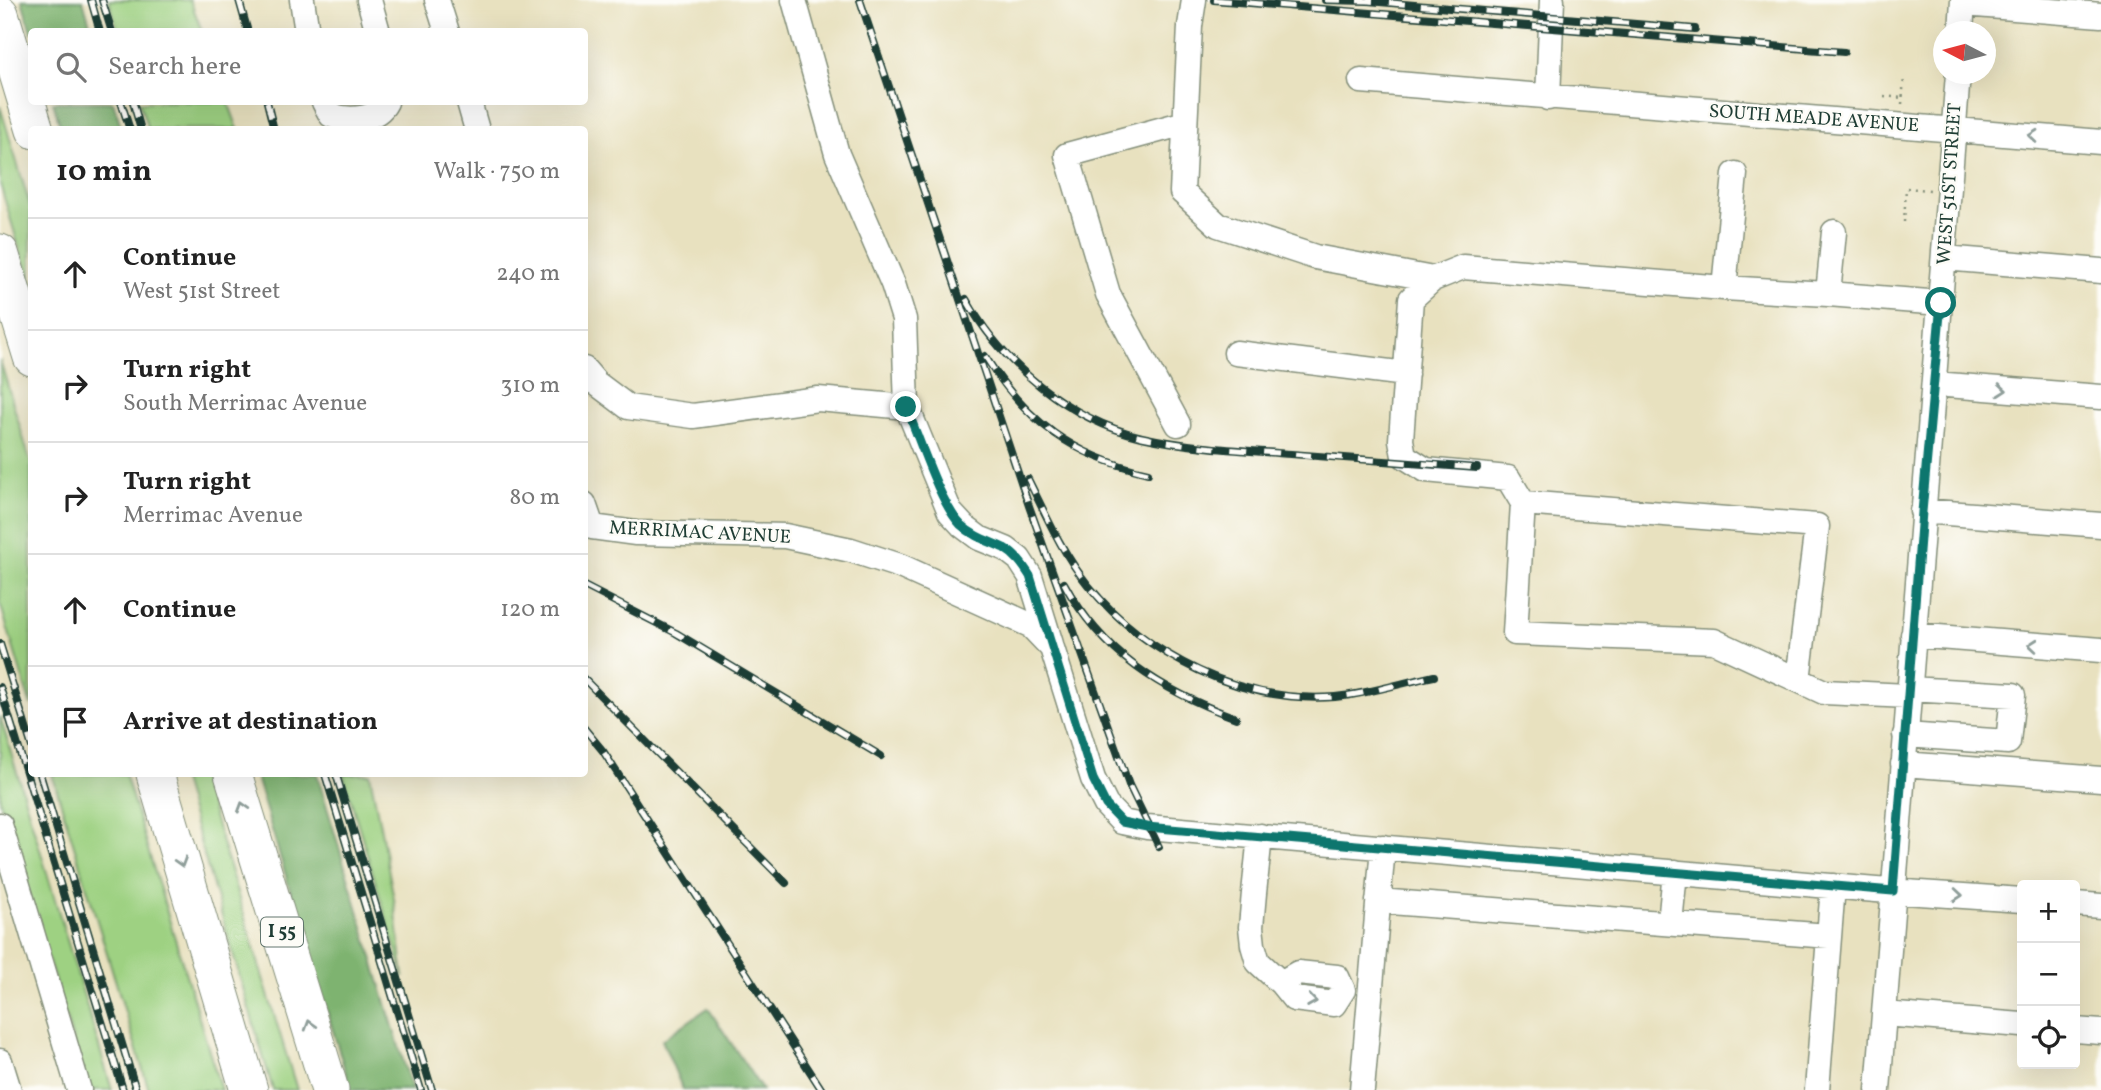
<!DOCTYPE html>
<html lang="en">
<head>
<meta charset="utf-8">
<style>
  body { margin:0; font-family:Vollkorn,serif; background:#f6f6f6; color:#222 }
  .controls { position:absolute; right:21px; bottom:21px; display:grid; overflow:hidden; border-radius:7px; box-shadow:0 7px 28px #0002 }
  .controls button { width:63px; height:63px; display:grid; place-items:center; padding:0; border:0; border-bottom:2px solid #e0e0e0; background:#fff; color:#222; font:35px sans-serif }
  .compass { position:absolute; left:1933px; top:21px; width:63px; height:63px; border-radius:50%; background:#fff; box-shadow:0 7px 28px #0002; rotate:276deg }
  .stop { position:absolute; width:21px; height:21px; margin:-16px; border:5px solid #0f766e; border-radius:50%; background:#fff }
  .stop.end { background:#0f766e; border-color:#fff; box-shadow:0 2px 7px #0008 }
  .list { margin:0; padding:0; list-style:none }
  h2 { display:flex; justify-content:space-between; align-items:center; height:91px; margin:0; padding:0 28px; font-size:30px }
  h2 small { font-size:23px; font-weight:400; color:#767676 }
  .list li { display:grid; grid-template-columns:46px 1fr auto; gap:21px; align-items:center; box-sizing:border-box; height:112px; padding:0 28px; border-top:2px solid #e0e0e0 }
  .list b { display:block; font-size:26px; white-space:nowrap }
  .list p { margin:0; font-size:23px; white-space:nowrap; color:#767676 }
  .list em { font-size:23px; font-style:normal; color:#767676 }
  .icon { flex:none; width:38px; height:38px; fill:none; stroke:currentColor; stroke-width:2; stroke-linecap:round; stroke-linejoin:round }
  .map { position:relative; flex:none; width:2101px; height:1090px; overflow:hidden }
  .search { position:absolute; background:#fff; box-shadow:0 7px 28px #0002; left:28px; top:28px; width:560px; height:77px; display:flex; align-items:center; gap:18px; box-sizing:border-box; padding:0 24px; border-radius:7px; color:#767676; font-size:26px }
  .panel { position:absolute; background:#fff; box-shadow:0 7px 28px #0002; left:28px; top:126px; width:560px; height:651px; border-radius:7px }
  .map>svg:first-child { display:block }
</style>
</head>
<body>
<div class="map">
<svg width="2101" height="1090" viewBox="0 0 2101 1090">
  <rect width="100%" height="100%" fill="#fdfcf7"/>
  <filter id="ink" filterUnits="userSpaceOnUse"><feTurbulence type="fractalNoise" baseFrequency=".0143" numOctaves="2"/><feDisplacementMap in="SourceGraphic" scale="14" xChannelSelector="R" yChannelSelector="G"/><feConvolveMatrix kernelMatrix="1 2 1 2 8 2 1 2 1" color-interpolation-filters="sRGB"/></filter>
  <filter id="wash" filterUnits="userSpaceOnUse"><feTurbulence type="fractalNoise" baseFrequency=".00686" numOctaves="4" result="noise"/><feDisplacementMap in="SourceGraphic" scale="28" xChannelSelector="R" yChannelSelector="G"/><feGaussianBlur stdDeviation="1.57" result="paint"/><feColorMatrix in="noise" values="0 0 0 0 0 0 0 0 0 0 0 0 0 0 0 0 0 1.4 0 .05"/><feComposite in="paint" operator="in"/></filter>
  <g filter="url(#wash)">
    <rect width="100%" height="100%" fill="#e8e1bf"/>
    <path fill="#9ed182" stroke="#5e875b" stroke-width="2" d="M 109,0 L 190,0 L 202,31 L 118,31 Z
      M 139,102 L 228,102 L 238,129 L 148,129 Z
      M 0,106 L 31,209 L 31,287 L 0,184 Z
      M 0,360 L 31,464 L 31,706 L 0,603 Z
      M 0,716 L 112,1090 L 88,1090 L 0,801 Z
      M 52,774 L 125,774 L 221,1090 L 149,1090 Z
      M 182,774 L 201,774 L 202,777 L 297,1090 L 273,1090 L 181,777 Z
      M 343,774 L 370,774 L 394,899 L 404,977 Z"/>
    <path fill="#7eb370" stroke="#4e7852" stroke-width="2" d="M 22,0 L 83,0 L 92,31 L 31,32 Z
      M 53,102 L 113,102 L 122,129 L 61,129 Z
      M 255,774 L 317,774 L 412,1090 L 351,1090 Z
      M 708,1008 L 762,1090 L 683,1090 L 662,1040 Z"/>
  </g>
  <g filter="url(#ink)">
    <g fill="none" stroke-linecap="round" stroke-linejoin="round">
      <g stroke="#848f7a" stroke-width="27">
        <path id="minor" d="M 302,0 L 307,32
          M 369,0 L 378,32
          M 437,0 L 447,32
          M 794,0 L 837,154 L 893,284 L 904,319 L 907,407 L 950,512 L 963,526 L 979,538 L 1006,549 L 1019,559 L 1030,576 L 1051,644
          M 1194,0 L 1190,26 L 1182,192 L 1218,225 L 1315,257 L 1433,279
          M 1963,4 L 2101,15
          M 1961,32 L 1963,0
          M 1361,81 L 2101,142
          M 1548,98 L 1552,0
          M 324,102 L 331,115 C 349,122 377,120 386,102
          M 469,102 L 477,130
          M 1834,232 L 1828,294 L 1941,303
          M 1944,258 L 2101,271
          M 1724,288 L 1735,174
          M 1236,353 L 1406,374
          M 584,369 L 596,383 L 628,407 L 693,416 L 818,399 L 907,407
          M 1934,384 L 2101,397
          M 1178,424 L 1108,294 L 1067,155 L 1185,123
          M 1523,503 L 1508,478 L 1426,470 L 1404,456 L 1401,440 L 1411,299 L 1433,279 L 1463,267 L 1724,288 L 1828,294
          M 584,504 L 592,527 L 636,533 L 785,536 L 851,550 L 900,566 L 1030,625 L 1052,648 L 1093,779 L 1106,805 L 1122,822 L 1147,827 L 1876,890 L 2022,900
          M 1922,511 L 2101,525
          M 1913,635 L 2101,650
          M 1798,680 L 1817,526 L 1523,503 L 1515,633 L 1714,641 L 1824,692 L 1908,696
          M 1905,735 L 2008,742 L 2013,695 L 1909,689
          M 1903,764 L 2101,779
          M 0,825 L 79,1090
          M 1260,836 L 1254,893 L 1251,927 L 1253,945 L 1258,962 L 1281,983 L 1294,999 L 1334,1004 L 1343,990
          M 1378,901 L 1829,936
          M 2075,904 L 2101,906
          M 1670,923 L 1675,872
          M 1281,983 L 1298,973 L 1337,977 L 1343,990
          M 1884,1014 L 2022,1025
          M 2075,1030 L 2101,1032
          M 0,1061 L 9,1090
          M 1362,1090 L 1383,847
          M 1817,1090 L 1833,886
          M 1878,1090 L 1958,74"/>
      </g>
      <g stroke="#848f7a" stroke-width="39">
        <path id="highway" d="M 0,14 L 35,130
          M 0,253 L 32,357
          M 155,774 L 249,1090
          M 233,774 L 330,1090"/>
      </g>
      <path stroke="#848f7a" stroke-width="2.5" stroke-dasharray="2 5" stroke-linecap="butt" d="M 1884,96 L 1902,98
        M 1902,104 L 1904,77
        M 1904,222 L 1906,188 L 1930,190"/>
      <use href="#minor" stroke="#fff" stroke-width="24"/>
      <use href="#highway" stroke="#fff" stroke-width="37"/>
      <g stroke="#1f3d34" stroke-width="8">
        <path id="rail" d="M 91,0 L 100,32
          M 102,0 L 112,32
          M 239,0 L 248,32
          M 860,0 L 1029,506 L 1129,785 L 1159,847
          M 1214,0 L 1844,52
          M 1325,0 L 1368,1 L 1695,29
          M 121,102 L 130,130
          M 133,102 L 141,130
          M 267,102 L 274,130
          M 966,299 C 1002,364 1069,420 1142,437 C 1191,448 1241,450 1291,454 C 1353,459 1415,463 1477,468
          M 985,356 C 1026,422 1073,456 1148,473
          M 1028,479 C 1046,515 1062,553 1088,585 C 1146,656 1242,704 1335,697 C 1368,694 1401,683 1434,676
          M 1064,583 C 1102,654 1162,691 1236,718
          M 584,586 L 676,633 L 881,756
          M 0,644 L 32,747
          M 584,679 L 786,883
          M 0,687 L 123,1090
          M 584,728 L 603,751 L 822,1090
          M 40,774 L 136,1090
          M 325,774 L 421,1090
          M 336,774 L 432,1090"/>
      </g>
      <use href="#rail" stroke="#fdfcf7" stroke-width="5" stroke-dasharray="16" stroke-linecap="butt"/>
    </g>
    <defs><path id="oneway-chevron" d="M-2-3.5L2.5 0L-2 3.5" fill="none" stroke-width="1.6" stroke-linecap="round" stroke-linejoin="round" transform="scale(1.75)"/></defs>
    <g stroke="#8f9e9a">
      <use href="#oneway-chevron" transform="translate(2033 136) rotate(-175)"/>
      <use href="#oneway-chevron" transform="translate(2002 390) rotate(5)"/>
      <use href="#oneway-chevron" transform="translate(2033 645) rotate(-175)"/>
      <use href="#oneway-chevron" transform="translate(243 807) rotate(-107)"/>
      <use href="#oneway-chevron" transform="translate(181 862) rotate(73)"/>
      <use href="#oneway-chevron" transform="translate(1958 895) rotate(5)"/>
      <use href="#oneway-chevron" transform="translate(1312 1001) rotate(8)"/>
      <use href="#oneway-chevron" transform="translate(310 1025) rotate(-107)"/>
    </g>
  </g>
  <g fill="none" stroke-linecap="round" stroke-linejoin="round" filter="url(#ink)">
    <path stroke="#0f766e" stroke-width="9" d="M 906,407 C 919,437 940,504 961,525 C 974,537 989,541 1004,548 C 1016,555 1023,565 1030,576 L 1093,779 L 1106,805 L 1122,822 L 1147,827 L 1893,891 L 1922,512 L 1941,303"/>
  </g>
  <g text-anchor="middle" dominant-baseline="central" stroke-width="5" stroke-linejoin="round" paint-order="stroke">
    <rect fill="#fdfcf7" stroke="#62766e" stroke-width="2" x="261" y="917.5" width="42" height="29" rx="5"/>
    <g font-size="18" font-weight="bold" fill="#1f3d34">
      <text x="282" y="932">I 55</text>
    </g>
    <g font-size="19" fill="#1f3d34" stroke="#fdfcf7">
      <text transform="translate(1814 119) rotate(4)">SOUTH MEADE AVENUE</text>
      <text transform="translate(1950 184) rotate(-86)">WEST 51ST STREET</text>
      <text transform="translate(700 533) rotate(3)">MERRIMAC AVENUE</text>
    </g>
  </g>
</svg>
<div class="controls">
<button>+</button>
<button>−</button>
<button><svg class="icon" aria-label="locate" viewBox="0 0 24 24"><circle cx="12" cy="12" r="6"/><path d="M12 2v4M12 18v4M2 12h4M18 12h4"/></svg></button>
</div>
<svg class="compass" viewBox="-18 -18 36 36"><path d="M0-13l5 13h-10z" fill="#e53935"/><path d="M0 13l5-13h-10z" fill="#767676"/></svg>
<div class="stop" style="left:1941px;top:303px"></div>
<div class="stop end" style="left:906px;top:407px"></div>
<div class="search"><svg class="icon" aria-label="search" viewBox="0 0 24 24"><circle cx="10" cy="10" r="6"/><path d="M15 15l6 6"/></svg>Search here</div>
<section class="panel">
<h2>10 min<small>Walk · 750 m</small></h2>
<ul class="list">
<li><svg class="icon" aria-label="ahead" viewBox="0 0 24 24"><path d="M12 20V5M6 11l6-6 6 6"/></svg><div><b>Continue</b><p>West 51st Street</p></div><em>240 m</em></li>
<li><svg class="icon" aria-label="right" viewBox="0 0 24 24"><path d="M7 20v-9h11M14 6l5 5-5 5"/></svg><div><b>Turn right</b><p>South Merrimac Avenue</p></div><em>310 m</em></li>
<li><svg class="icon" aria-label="right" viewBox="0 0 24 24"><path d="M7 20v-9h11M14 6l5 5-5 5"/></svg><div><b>Turn right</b><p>Merrimac Avenue</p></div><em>80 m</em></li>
<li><svg class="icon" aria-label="ahead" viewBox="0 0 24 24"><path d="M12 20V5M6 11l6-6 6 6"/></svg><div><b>Continue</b></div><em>120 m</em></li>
<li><svg class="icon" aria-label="arrive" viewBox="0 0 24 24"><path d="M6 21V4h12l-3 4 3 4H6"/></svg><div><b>Arrive at destination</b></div></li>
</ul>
</section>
</div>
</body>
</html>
